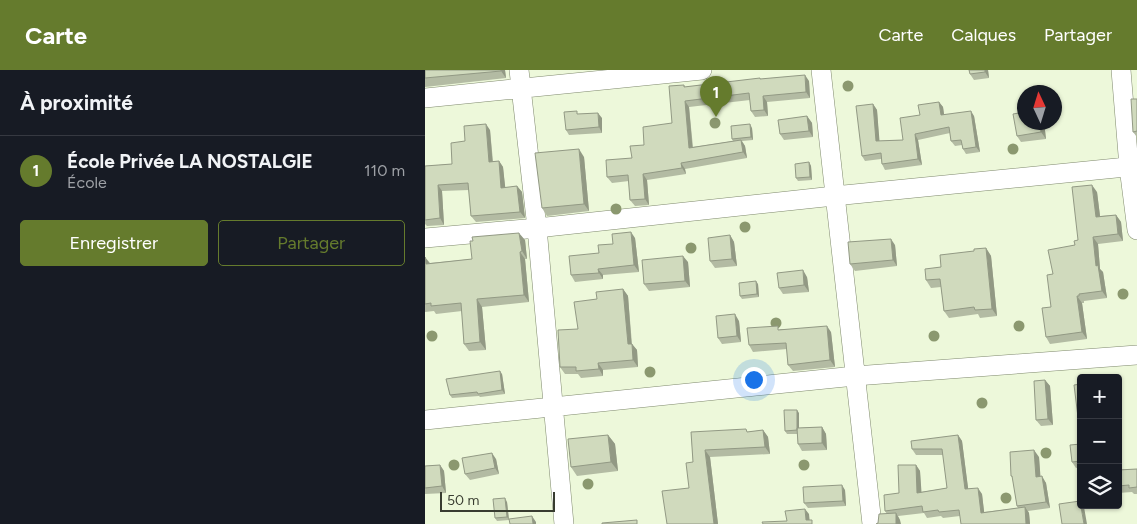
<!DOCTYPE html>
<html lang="fr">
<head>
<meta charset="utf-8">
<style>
  body { margin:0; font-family:Figtree,sans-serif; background:#242831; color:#f1f3f6 }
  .controls { position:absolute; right:15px; bottom:15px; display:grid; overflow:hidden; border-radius:5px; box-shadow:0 1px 4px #0004 }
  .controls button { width:45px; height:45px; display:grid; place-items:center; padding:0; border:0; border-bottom:1px solid #363941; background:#171b24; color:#f1f3f6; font:25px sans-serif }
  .compass { position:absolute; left:592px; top:15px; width:45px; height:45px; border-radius:50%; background:#171b24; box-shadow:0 1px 4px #0004; rotate:356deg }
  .scale { position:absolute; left:15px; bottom:12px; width:115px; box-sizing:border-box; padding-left:5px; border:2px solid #383c30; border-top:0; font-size:14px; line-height:18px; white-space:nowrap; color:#383c30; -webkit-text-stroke:4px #edf8da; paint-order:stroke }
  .you { position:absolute; left:328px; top:309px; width:18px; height:18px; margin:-12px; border:4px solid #fff; border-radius:50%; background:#1a73e8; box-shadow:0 0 0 8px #1a73e833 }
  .badge { display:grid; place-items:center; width:32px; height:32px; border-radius:50%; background:#657b2d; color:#fff; font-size:16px; font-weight:700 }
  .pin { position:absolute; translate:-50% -41px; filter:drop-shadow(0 1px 2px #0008) }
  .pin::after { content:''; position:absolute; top:26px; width:18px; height:15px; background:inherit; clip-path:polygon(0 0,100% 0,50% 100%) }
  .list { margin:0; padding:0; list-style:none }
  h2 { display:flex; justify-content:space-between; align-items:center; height:65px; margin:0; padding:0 20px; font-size:21px }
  h2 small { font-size:16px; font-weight:400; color:#9ea1a6 }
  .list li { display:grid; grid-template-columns:32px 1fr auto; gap:15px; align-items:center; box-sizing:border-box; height:70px; padding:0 20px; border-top:1px solid #363941 }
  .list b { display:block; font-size:19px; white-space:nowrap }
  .list p { margin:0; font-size:16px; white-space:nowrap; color:#9ea1a6 }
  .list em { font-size:16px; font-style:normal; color:#9ea1a6 }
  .actions { display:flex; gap:10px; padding:15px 20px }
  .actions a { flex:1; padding:11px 0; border:1px solid #657b2d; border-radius:5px; text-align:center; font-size:18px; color:#657b2d }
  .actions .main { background:#657b2d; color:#fff }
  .icon { flex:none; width:28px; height:28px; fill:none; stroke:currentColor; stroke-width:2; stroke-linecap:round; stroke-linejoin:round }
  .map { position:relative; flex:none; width:712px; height:454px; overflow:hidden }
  header { display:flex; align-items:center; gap:30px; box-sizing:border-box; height:70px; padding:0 25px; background:#657b2d; color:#fff }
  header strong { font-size:24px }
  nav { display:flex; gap:28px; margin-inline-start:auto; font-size:18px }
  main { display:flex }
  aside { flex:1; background:#171b24 }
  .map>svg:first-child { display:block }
</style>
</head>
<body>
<header>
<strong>Carte</strong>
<nav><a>Carte</a><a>Calques</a><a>Partager</a></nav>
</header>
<main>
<aside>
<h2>À proximité<small></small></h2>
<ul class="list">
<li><span class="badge">1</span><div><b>École Privée LA NOSTALGIE</b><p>École</p></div><em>110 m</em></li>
</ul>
<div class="actions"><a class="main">Enregistrer</a><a>Partager</a></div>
</aside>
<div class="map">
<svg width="712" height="454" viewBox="0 0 712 454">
  <rect width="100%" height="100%" fill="#edf8da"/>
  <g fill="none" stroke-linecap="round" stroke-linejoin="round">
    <g stroke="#7f896d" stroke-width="20">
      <path id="minor" d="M 94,0 L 112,158 L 139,454
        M 396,0 L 447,454
        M 696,0 L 704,97 L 712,160
        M 0,28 L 277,0
        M 0,168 L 112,158 L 409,126 L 712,96
        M 0,350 L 430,306 L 712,285"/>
    </g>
    <use href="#minor" stroke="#fff" stroke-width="19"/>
  </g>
  <g fill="#8b986f">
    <circle cx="423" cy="16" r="5.5"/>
    <circle cx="290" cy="53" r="5.5"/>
    <circle cx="588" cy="79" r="5.5"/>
    <circle cx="191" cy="139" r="5.5"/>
    <circle cx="320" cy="157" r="5.5"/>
    <circle cx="266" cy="178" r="5.5"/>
    <circle cx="698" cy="224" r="5.5"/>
    <circle cx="351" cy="253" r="5.5"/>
    <circle cx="594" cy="256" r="5.5"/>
    <circle cx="7" cy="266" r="5.5"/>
    <circle cx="509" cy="266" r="5.5"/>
    <circle cx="225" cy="302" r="5.5"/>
    <circle cx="557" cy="333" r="5.5"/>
    <circle cx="621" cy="383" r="5.5"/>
    <circle cx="29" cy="395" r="5.5"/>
    <circle cx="379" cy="395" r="5.5"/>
    <circle cx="163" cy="414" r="5.5"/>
    <circle cx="581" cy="428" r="5.5"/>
  </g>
  <path fill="#b3bba3" d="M 0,0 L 80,0 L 81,8 L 0,17 Z
    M 563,0 L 564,8 L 549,10 L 545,4 Z
    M 335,9 L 384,11 L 385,28 L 342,32 L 343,46 L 330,47 L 326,41 L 325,30 L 264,37 L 268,77 L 308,71 L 307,69 L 327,58 L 328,70 L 317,71 L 320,76 L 322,88 L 260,99 L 261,104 L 222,110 L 224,135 L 210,136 L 205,130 L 204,111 L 187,113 L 182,107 L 207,88 L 219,75 L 247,53 L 259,15 L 260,17 Z
    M 712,29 L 712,67 L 708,62 Z
    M 514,32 L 518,37 L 519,45 L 549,46 L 555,82 L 541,84 L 538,79 L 537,75 L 530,76 L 526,71 L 525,63 L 493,70 L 497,95 L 460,100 L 457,94 L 456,89 L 440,91 L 437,86 L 448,34 L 452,40 L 454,71 L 478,70 L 495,45 Z
    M 382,46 L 387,53 L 388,67 L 359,70 L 355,64 Z
    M 177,48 L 177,63 L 144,65 L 141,60 Z
    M 600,52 L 619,52 L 621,69 L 596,72 L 592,66 Z
    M 65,60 L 68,91 L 74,91 L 78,97 L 80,118 L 92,116 L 97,122 L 100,148 L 51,152 L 46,146 L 44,120 L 17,121 L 19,155 L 2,156 L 0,154 L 0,96 L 27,94 L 40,71 Z
    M 159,87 L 164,141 L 122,146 L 117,138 Z
    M 384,92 L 386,96 L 387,110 L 373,111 L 371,108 Z
    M 672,122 L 675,146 L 691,145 L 696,152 L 698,171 L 673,174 L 675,199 L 678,202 L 682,228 L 659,231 L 659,233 L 657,233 L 662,269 L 625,274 L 621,267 L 626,237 L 628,204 L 653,170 Z
    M 305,165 L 309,172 L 312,196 L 290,198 L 285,191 Z
    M 210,168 L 214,202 L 178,205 L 178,209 L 150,212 L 146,205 L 174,183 L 188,174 Z
    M 100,170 L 102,189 L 100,189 L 104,232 L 57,237 L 61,280 L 44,281 L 39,274 L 37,241 L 11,244 L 9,241 L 0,242 L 0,187 L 5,193 L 47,189 Z
    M 470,175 L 472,196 L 430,201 L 425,194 Z
    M 561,178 L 566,186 L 572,246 L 555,248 L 553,244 L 524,248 L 519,241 L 516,217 L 506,218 L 501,210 L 516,197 L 549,181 Z
    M 263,192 L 265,217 L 224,221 L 219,214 Z
    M 382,207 L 384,222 L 358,224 L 354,218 Z
    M 333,214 L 334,227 L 317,229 L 315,226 Z
    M 198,219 L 203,226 L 207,274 L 212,280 L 213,297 L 178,300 L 178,306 L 156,308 L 153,304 L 140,304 L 135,297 L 172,229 Z
    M 314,251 L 316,272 L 297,274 L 293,268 Z
    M 356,259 L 406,262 L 410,297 L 368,301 L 363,295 L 362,279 L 328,282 L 324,275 Z
    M 77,304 L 80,324 L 55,327 L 54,326 L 27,328 L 25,325 Z
    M 620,310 L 625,316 L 628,355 L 616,356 L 611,350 Z
    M 374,343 L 374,358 L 397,357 L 401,364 L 402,380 L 377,381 L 373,374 L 372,364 L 362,364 L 360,361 Z
    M 338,360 L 343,367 L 345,384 L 285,387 L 293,454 L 242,454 L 264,418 L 268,392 L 266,362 L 323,362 Z
    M 183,365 L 190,374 L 193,401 L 152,406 L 146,397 Z
    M 533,365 L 537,371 L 543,419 L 557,424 L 559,442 L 593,438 L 592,436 L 588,408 L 586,406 L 614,387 L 615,406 L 621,413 L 625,438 L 603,441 L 604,443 L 605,454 L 536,454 L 535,446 L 518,448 L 516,446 L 502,448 L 499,443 L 473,446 L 475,450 L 462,444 L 460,441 L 474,423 L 491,395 L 495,401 L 496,422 L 522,418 L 518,385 L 491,385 L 487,379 Z
    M 656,374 L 656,397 L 651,398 L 647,392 Z
    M 71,389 L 74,404 L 45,410 L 40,404 Z
    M 15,395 L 19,401 L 21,423 L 0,424 L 0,396 Z
    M 712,399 L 712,424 L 709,424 L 707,422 L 693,423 L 693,400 Z
    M 420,420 L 421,436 L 383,438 L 379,433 Z
    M 82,432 L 84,450 L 72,451 L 70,448 Z"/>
  <path fill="#929984" d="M 76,0 L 80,0 L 81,8 L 76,1 Z
    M 560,0 L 563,0 L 564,8 L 560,2 Z
    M 380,5 L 384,11 L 385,28 L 381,22 Z
    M 338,26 L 342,32 L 343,46 L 339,40 Z
    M 260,31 L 264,37 L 268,84 L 264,78 Z
    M 514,32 L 518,37 L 520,51 L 516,45 Z
    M 448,34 L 452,40 L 455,77 L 451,71 Z
    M 546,41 L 549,46 L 555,82 L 551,77 Z
    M 173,43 L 177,48 L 177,63 L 174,57 Z
    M 382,46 L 387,53 L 388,67 L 384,61 Z
    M 615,52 L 619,52 L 621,69 L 616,62 Z
    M 61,54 L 65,60 L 68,98 L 64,92 Z
    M 325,54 L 327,58 L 328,70 L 326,67 Z
    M 490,64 L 493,70 L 497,95 L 493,89 Z
    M 316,70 L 320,76 L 322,88 L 318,82 Z
    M 154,79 L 159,87 L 164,141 L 159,134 Z
    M 74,91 L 78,97 L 81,124 L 76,118 Z
    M 384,92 L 386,96 L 387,110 L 385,107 Z
    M 256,93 L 260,99 L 261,104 L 257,98 Z
    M 218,104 L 222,110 L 224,135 L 220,129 Z
    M 13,115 L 17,121 L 19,155 L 15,148 Z
    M 667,115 L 672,122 L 676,154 L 671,147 Z
    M 92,116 L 97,122 L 100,148 L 95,142 Z
    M 691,145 L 696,152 L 698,171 L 693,164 Z
    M 206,162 L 210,168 L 214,202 L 209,195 Z
    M 94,163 L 100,170 L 102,189 L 97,181 Z
    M 305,165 L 309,172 L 312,196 L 307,189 Z
    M 668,167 L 673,174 L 675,199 L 678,202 L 682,228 L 677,221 L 671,196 Z
    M 466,169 L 470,175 L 472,196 L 468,190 Z
    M 561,178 L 566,186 L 572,246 L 567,239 Z
    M 95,182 L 100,189 L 104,232 L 99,225 Z
    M 258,186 L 263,192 L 265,217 L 260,211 Z
    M 0,187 L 5,194 L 1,194 Z
    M 173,199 L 178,205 L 178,209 L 174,203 Z
    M 378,200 L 382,207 L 384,222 L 379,215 Z
    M 331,211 L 333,214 L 334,227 L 332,224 Z
    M 198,219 L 203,226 L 207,281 L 203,274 Z
    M 652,226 L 657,233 L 662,269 L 657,262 Z
    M 52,229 L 57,237 L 61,280 L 55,272 Z
    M 310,244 L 314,251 L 316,272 L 312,266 Z
    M 402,256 L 406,262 L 410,297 L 405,290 Z
    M 207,274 L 212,280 L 213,297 L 208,290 Z
    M 173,293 L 178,300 L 178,306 L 174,299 Z
    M 75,301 L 77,304 L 80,324 L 77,320 Z
    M 620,310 L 625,316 L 628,355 L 623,349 Z
    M 372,340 L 374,343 L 374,364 L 372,360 Z
    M 397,357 L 401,364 L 402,380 L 397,373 Z
    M 338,360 L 343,367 L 345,384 L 340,377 Z
    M 183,365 L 190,374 L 193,401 L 186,392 Z
    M 533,365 L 537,371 L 544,425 L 540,419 Z
    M 280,380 L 285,387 L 293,454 L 289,454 Z
    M 609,380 L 614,387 L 616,413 L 611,407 Z
    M 67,383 L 71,389 L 74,404 L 70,398 Z
    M 15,395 L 19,401 L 21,423 L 17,416 Z
    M 491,395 L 495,401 L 497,429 L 492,423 Z
    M 617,406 L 621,413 L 625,438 L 621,432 Z
    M 417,415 L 420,420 L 421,436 L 418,431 Z
    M 553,418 L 557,424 L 560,449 L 556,443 Z
    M 80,428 L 82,432 L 84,450 L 82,447 Z
    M 655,431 L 656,432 L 656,435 L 658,435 L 659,437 L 662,454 L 659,454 Z
    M 600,437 L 604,443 L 605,454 L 601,454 Z
    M 380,439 L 384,444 L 385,454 L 381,450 Z
    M 471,443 L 475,450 L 476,454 L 471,454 Z
    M 107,446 L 111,452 L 111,454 L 108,454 Z"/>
  <path fill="#d0dabd" stroke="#929984" d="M 0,0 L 76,0 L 76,1 L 0,8 Z
    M 544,0 L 560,0 L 560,2 L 545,4 Z
    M 380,5 L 381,22 L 338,26 L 339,40 L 326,41 L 324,23 L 260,31 L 264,78 L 316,70 L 318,82 L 256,93 L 257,98 L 218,104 L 220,129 L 205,130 L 203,105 L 182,107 L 181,90 L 207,88 L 205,76 L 219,75 L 218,57 L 247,53 L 244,16 L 259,15 L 259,17 L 335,8 L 335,9 Z
    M 706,29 L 712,29 L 712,61 L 708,62 Z
    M 514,32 L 516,45 L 546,41 L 551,77 L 538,79 L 536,70 L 526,71 L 524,57 L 490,64 L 493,89 L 457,94 L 456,83 L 437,86 L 431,36 L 448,34 L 451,71 L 478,70 L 475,48 L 495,45 L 493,35 Z
    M 152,41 L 152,44 L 173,43 L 174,57 L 141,60 L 139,42 Z
    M 600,42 L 600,52 L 615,52 L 616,62 L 592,66 L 588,44 Z
    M 382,46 L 384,61 L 355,64 L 353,50 Z
    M 61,54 L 64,92 L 74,91 L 76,118 L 92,116 L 95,142 L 46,146 L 43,113 L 13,115 L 15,148 L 0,150 L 0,96 L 27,94 L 26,73 L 40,71 L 39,56 Z
    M 325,54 L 326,67 L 307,69 L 306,56 Z
    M 154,79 L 159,134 L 117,138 L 110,83 Z
    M 384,92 L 385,107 L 371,108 L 370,94 Z
    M 667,115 L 671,147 L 691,145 L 693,164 L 668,167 L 671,196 L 673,195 L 677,221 L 654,224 L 654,226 L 652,226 L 657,262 L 621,267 L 617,238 L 626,237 L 622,205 L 628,204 L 623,180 L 650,175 L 649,171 L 653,170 L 647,117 Z
    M 206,162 L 209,195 L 173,199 L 174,203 L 146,205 L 144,186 L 174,183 L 173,175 L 188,174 L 187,164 Z
    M 94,163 L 97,181 L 95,182 L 99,225 L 52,229 L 55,272 L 39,274 L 36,233 L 6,236 L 6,233 L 0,234 L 0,187 L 1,194 L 47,189 L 45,171 L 48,171 L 47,167 Z
    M 305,165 L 307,189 L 285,191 L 283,168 Z
    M 466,169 L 468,190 L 425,194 L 423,172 Z
    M 561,178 L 567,239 L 550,240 L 549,237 L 519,241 L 515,209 L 501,210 L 500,199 L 516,197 L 515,185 L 549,181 L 549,179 Z
    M 258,186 L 260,211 L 219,214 L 217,190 Z
    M 378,200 L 379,215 L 354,218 L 352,203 Z
    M 331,211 L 332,224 L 315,226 L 314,213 Z
    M 198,219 L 203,274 L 207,274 L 208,290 L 173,293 L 174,299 L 151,301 L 151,297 L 135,297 L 133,260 L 153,259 L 149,232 L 172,229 L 171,222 Z
    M 310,244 L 312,266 L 293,268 L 291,246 Z
    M 353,256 L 353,260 L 402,256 L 405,290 L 363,295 L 361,273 L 324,275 L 322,258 Z
    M 75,301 L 77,320 L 53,324 L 52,322 L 25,325 L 21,309 Z
    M 620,310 L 623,349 L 611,350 L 609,311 Z
    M 656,314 L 656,346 L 653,347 L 649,315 Z
    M 359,340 L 372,340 L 372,360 L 360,361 Z
    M 397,357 L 397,373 L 373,374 L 372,358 Z
    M 321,359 L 322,362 L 338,360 L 340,377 L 280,380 L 289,454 L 242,454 L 237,421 L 264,418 L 261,393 L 268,392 L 266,362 Z
    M 183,365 L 186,392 L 146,397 L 143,369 Z
    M 533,365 L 540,419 L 553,418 L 556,443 L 600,437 L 601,454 L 536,454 L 534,440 L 514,442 L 513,440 L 498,442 L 497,436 L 460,441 L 459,425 L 474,423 L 473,395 L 491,395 L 492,423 L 522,418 L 517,379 L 487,379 L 486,371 Z
    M 656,374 L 656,391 L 647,392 L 645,375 Z
    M 609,380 L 611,407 L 617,406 L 621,432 L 592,436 L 587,406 L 586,406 L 585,382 Z
    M 67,383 L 70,398 L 40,404 L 37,388 Z
    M 15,395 L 17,416 L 0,418 L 0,396 Z
    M 712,399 L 712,417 L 704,418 L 704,415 L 693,416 L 693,400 Z
    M 417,415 L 418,431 L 379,433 L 378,417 Z
    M 80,428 L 82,447 L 70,448 L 68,429 Z
    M 655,431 L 659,454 L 637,454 L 634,434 Z
    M 380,439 L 381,450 L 387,450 L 387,454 L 338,454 L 337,452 L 362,451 L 360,441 Z
    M 471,443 L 471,454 L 451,454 L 453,453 L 454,444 Z
    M 107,446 L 108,454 L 85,454 L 84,449 Z
    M 212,450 L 212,454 L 177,454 L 177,453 Z"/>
</svg>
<div class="controls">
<button>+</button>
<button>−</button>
<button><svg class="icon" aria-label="layers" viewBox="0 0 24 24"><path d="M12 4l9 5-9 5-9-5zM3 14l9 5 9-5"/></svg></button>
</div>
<svg class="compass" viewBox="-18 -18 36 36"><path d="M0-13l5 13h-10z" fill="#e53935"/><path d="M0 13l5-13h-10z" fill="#9ea1a6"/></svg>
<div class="scale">50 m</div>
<div class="you"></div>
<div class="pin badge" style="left:291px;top:47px">1</div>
</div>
</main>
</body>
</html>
